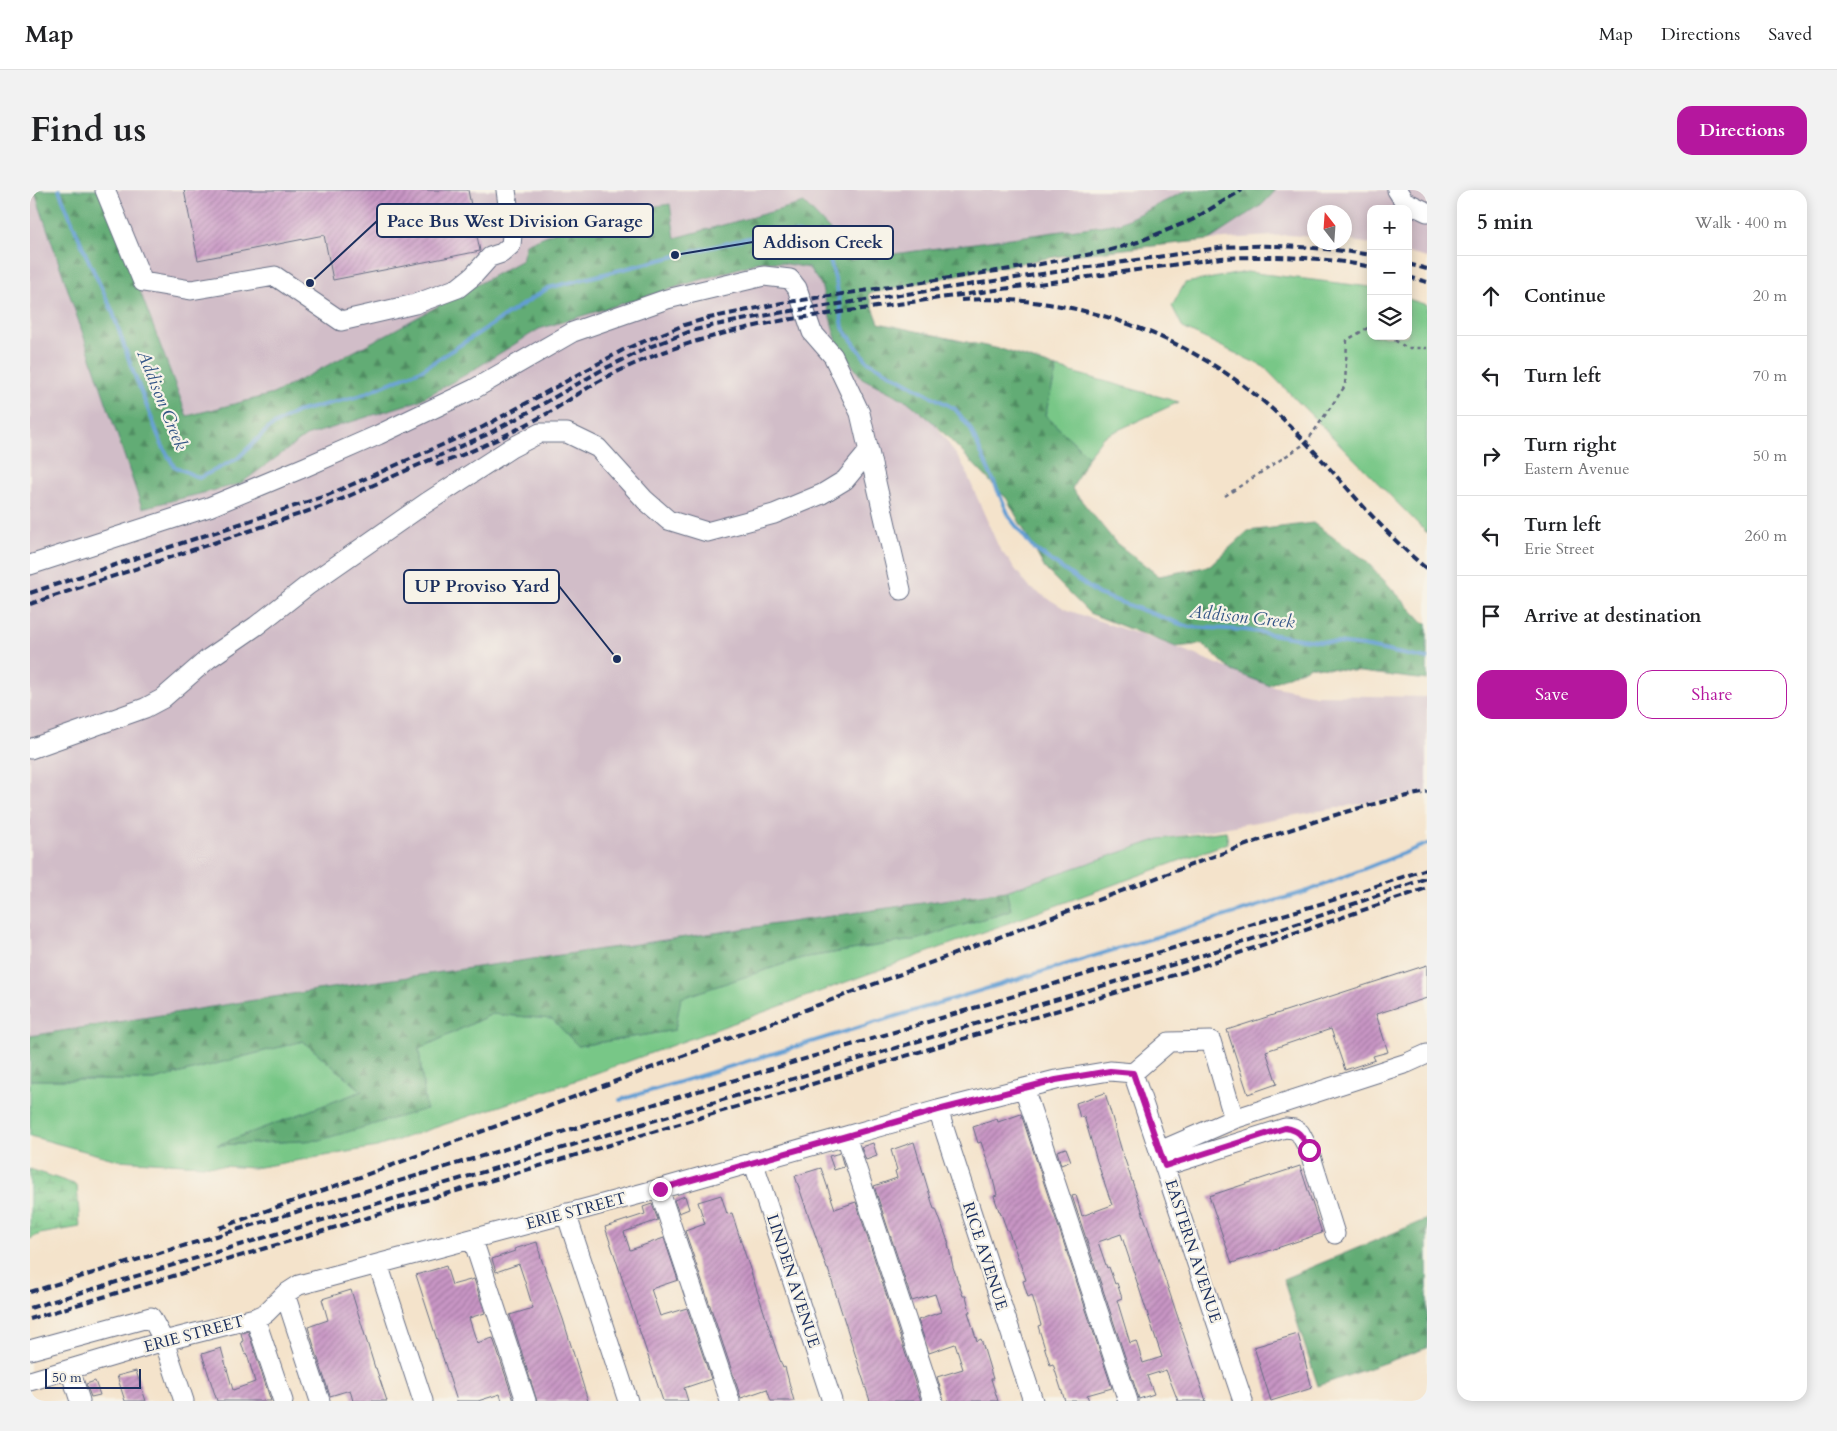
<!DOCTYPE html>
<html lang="en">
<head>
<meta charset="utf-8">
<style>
  body { margin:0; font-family:Cardo,serif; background:#f2f2f2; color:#202124 }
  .controls { position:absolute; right:15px; top:15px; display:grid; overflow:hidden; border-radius:10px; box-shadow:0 2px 12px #0003 }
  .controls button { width:45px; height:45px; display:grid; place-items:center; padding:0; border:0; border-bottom:1px solid #e0e0e0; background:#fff; color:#202124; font:25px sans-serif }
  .compass { position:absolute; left:1277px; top:15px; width:45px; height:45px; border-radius:50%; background:#fff; box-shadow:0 2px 12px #0003; rotate:343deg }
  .scale { position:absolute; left:15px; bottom:12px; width:96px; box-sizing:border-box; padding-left:5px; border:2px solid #1b2f5e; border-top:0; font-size:14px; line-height:18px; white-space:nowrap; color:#1b2f5e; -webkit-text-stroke:4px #f7f3e8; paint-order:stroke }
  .stop { position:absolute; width:15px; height:15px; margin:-11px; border:4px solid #b5179e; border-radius:50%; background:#fff }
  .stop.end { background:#b5179e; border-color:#fff; box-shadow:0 1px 5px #0008 }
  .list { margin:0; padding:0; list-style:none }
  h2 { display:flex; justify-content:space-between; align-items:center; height:65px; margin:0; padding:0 20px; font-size:21px }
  h2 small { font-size:16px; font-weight:400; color:#757577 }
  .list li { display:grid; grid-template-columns:32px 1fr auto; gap:15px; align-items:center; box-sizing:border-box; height:80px; padding:0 20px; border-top:1px solid #e0e0e0 }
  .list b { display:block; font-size:19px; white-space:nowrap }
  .list p { margin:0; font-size:16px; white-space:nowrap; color:#757577 }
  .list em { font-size:16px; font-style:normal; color:#757577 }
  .actions { display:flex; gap:10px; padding:15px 20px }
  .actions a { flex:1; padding:11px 0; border:1px solid #b5179e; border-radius:15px; text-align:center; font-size:18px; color:#b5179e }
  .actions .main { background:#b5179e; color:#fff }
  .icon { flex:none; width:28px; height:28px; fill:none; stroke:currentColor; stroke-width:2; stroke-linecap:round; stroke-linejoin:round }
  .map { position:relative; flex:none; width:1397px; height:1211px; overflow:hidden; border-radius:15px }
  header { display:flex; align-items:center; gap:30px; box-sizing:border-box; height:70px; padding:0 25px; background:#fff; border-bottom:1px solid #e0e0e0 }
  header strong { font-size:24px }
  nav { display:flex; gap:28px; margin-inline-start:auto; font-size:18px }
  .intro { display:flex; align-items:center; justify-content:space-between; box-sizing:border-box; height:120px; padding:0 30px }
  h1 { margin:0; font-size:35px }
  .button { padding:12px 22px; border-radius:15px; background:#b5179e; color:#fff; font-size:18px; font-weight:700 }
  main { display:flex; gap:30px; padding:0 30px }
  aside { flex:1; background:#fff; border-radius:15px; box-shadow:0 2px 12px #0003 }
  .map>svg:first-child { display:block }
</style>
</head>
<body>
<header>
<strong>Map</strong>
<nav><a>Map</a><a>Directions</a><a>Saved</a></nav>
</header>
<div class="intro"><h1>Find us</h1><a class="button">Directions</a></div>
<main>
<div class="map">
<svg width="1397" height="1211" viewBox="0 0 1397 1211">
  <defs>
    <pattern id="forest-firs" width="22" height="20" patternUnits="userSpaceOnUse" patternTransform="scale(1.25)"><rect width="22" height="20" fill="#62ac74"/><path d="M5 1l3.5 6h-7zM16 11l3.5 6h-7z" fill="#508c62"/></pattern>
    <pattern id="wetland-marsh" width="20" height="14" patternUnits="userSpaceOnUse" patternTransform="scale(1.25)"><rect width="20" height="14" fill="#78c787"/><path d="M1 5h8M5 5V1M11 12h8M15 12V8" fill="none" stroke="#62a272"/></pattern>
    <pattern id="building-hatch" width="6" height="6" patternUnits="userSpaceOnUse" patternTransform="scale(1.25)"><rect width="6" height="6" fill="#c895c4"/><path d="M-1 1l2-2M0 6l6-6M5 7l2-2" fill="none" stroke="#a27aa2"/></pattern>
  </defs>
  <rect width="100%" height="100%" fill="#f7f3e8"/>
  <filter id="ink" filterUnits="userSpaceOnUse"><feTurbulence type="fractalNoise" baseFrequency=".02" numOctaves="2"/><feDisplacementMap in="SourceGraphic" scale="10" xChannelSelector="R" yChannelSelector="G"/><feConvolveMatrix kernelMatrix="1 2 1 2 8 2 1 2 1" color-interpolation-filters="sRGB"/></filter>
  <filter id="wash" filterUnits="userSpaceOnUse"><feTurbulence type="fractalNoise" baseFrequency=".0096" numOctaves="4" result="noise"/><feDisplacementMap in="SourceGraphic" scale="20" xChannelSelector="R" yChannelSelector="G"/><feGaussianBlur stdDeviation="1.12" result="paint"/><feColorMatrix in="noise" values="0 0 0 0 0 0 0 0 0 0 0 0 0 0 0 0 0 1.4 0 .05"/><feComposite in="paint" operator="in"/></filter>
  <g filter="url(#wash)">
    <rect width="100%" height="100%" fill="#f4e3cb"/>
    <path fill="#d1bdc8" d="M 0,0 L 1397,0 L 1397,68 L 1378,63 L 1378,19 L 1341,19 L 1341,54 L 1315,50 L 1314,22 L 1284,22 L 1284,47 L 1258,45 L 1179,50 L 1030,66 L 936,83 L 794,104 L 832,188 L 877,211 L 905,234 L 933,275 L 969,358 L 999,397 L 1037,420 L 1146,457 L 1238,495 L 1285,505 L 1397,507 L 1397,602 L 1130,649 L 976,701 L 0,852 Z"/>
    <path fill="#78c787" stroke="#4a7b72" d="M 1217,82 L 1341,97 L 1341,146 L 1378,146 L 1378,109 L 1397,115 L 1397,343 L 1234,177 L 1153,138 L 1142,116 L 1155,93 Z
      M 1027,178 L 1149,212 L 1073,247 L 1058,266 L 1015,225 Z
      M 1196,641 L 1198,653 L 536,894 L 347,957 L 224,978 L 87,970 L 0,946 L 0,890 L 124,890 L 273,851 L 332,901 L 189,955 L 290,950 L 389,859 L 462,824 L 522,829 L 549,856 L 645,840 L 650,808 L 772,768 L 889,749 L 981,720 L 976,701 L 1130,649 Z"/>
    <path fill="url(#forest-firs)" stroke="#3e6e69" d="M 4,0 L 72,0 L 157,226 L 243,204 L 357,144 L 492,70 L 496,54 L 565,25 L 640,14 L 645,48 L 774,13 L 799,39 L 820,70 L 1090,33 L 1158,0 L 1246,0 L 1232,15 L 1179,50 L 1030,66 L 936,83 L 838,104 L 849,133 L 974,160 L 1027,178 L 1015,225 L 1058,266 L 1042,299 L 1086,353 L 1129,386 L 1180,376 L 1218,341 L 1283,333 L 1334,369 L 1394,433 L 1397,433 L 1397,490 L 1281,476 L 1238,495 L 1202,481 L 1173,454 L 1146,457 L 1059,423 L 1015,379 L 977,309 L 905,234 L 877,211 L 832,188 L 808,156 L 791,95 L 779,78 L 746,72 L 729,72 L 509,139 L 435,185 L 388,211 L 276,246 L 210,294 L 112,318 Z
      M 976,701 L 981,720 L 889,749 L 772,768 L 651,808 L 645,840 L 548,856 L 522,829 L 462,824 L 389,859 L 396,919 L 290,950 L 187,955 L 332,901 L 273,851 L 124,890 L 0,890 L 0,846 L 287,800 Z
      M 1397,1029 L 1397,1158 L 1288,1196 L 1253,1089 Z"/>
    <path fill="url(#wetland-marsh)" stroke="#4a7b72" d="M 0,979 L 47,995 L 50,1037 L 10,1044 L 0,1049 Z"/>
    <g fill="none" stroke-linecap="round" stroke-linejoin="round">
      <path stroke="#629ed3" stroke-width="4" d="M 29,0 L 56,65 L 82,120 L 101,176 L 132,255 L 144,276 L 169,288 L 207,269 L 239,238 L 266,222 L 329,206 L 393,179 L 518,98 L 726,46 L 769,43 L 798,63 L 807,96 L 813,138 L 837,171 L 925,219 L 940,238 L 980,328 L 1003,358 L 1068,404 L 1159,437 L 1215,440 L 1271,449 L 1333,456 L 1397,469
        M 590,910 L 1278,701 L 1397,654"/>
    </g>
    <g id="blocks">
      <path fill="url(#building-hatch)" fill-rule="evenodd" d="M 154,0 L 438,0 L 450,61 L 303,90 L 294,45 L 168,70 Z
        M 1397,775 L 1397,808 L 1346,824 L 1358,862 L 1343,866 L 1345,870 L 1315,880 L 1301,839 L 1236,861 L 1247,894 L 1218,904 L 1197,840 Z
        M 1075,903 L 1091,958 L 1176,1211 L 1148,1211 L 1136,1180 L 1117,1186 L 1124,1204 L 1109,1209 L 1042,1006 L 1046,1005 L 1052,1026 L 1082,1015 L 1067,971 L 1054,926 L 1050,928 L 1046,913 ZM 1091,1044 L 1132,1167 L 1113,1173 L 1106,1151 L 1100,1153 L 1087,1110 L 1092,1108 L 1087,1093 L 1085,1094 L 1079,1077 L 1077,1078 L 1068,1052 Z
        M 991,924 L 1082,1198 L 1057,1205 L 1059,1211 L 1035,1211 L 1023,1174 L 1020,1175 L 1008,1136 L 1011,1135 L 1002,1105 L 998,1107 L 993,1091 L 996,1090 L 978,1040 L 977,1040 L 970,1021 L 969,1021 L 964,1006 L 967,1005 L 961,982 L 951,952 L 948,953 L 943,937 L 967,929 L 968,932 Z
        M 884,952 L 904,1019 L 906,1019 L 919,1054 L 918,1054 L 923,1077 L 933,1106 L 936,1106 L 940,1122 L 938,1122 L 947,1151 L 951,1149 L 963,1189 L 961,1189 L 968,1211 L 914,1211 L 907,1187 L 933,1179 L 925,1154 L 899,1163 L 888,1130 L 911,1122 L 905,1104 L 882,1111 L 844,996 L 867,988 L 865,981 L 867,980 L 861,960 Z
        M 843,953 L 847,966 L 836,970 L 831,957 Z
        M 1036,958 L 1041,971 L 1031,975 L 1027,961 Z
        M 810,963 L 814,977 L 804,980 L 799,966 Z
        M 1270,976 L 1292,1043 L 1202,1073 L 1179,1006 Z
        M 791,978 L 805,1019 L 826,1012 L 891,1211 L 840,1211 L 798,1079 L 797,1079 L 765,986 Z
        M 691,1005 L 697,1024 L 702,1023 L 707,1039 L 746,1159 L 753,1178 L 755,1177 L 764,1211 L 741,1211 L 737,1199 L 711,1208 L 655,1041 L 675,1034 L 668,1012 Z
        M 655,1006 L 659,1019 L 649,1023 L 644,1010 Z
        M 622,1014 L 628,1030 L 594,1042 L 600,1060 L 634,1048 L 648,1090 L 621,1099 L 630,1126 L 657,1118 L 681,1189 L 654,1198 L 658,1211 L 633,1211 L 575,1037 L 615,1024 L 613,1017 Z
        M 507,1052 L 511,1068 L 533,1129 L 558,1211 L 507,1211 L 480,1125 L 503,1118 L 495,1092 L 489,1074 L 466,1082 L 462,1069 L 485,1061 L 484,1059 Z
        M 416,1076 L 422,1095 L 444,1089 L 455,1123 L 439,1128 L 447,1153 L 463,1148 L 484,1211 L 472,1211 L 470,1204 L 448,1211 L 427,1211 L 386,1085 Z
        M 321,1100 L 345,1178 L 346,1178 L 357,1211 L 323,1211 L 320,1200 L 300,1206 L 278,1137 L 298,1130 L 292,1109 Z
        M 218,1141 L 241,1211 L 187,1211 L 172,1164 L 191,1158 L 203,1200 L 225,1192 L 217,1164 L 215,1165 L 211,1152 L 213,1151 L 211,1143 Z
        M 1268,1144 L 1282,1198 L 1241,1211 L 1224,1157 Z
        M 106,1181 L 116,1211 L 95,1211 L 87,1186 Z
        M 65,1191 L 70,1205 L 61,1207 L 56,1194 Z"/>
    </g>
  </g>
  <g filter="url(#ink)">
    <use href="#blocks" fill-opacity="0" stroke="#676e84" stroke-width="1"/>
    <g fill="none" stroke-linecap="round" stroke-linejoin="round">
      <g stroke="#676e84" stroke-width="21">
        <path id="minor" d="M 75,0 L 113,92 L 161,100 L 245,86 L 311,131 L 385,114 L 428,98 L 443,86 L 460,67 L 472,63 L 481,55 L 482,45 L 476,0
          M 1367,0 L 1374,11 L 1397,22
          M 0,375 L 179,317 L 275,277 L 348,245 L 444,199 L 543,142 L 637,109 L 734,86 L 760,89 L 767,98 L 782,142 L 803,166 L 830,223 L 871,400
          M 0,559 L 115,518 L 132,509 L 178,469 L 226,436 L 277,396 L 396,313 L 481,258 L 510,243 L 537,243 L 568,258 L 615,310 L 638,330 L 677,342 L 744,324 L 792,304 L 815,290 L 839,261
          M 1103,883 L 1213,1211
          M 1103,883 L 1139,852 L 1181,851 L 1204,929 L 1130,961
          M 994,898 L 1098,1211
          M 908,920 L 1003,1211
          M 1204,929 L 1377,873 L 1397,864
          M 816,946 L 903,1211
          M 723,971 L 802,1211
          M 1135,976 L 1255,938 L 1264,939 L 1270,943 L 1279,960 L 1305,1044
          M 629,999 L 700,1211
          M 536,1023 L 598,1211
          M 443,1050 L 496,1211
          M 348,1074 L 393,1211
          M 255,1104 L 290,1211
          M 225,1128 L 253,1211
          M 0,1160 L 121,1127 L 134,1151 L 154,1211
          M 40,1180 L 50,1211
          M 0,1191 L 134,1151 L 225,1128 L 236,1123 L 255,1104 L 269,1095 L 629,999 L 908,920 L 1026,890 L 1080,881 L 1103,883"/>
      </g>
      <path stroke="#676e84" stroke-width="2.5" stroke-dasharray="4 4" stroke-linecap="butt" d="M 1358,146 L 1377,158 L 1397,158
        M 1195,306 L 1276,253 L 1315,196 L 1317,150 L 1341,136"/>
      <use href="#minor" stroke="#fff" stroke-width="19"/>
      <path stroke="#1b2f5e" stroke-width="4" stroke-dasharray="8 4" stroke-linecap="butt" d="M 1378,74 L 1397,79
        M 1378,87 L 1397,92
        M 931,110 C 1051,103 1169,148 1255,231 C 1304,279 1344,335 1397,379
        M 406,275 C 446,261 483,242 520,222 C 538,211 556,198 575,188 C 632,158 692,142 755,130 L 1191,68 C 1241,66 1291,66 1341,77
        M 0,403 L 298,305 L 453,237 L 593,160 L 654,135 L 679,128 L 752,113 L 1000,76 L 1077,61 L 1108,52 L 1162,30 L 1212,0
        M 0,414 L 273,323 L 312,309 L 456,245 L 497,223 L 570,181 L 617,158 L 661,141 L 681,136 L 754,122 L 1195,57 C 1244,54 1292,57 1341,65
        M 189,1038 L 352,979 L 1182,667 C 1253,642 1323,616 1397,602
        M 0,1102 L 1313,707 L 1397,679
        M 0,1118 L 1155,771 L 1244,742 L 1397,688
        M 0,1129 L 1072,807 L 1157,781 L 1397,698"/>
    </g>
  </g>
  <g fill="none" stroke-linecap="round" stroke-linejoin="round" filter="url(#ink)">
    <path stroke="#b5179e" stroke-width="6" d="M 630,999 L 908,920 L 1026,890 L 1080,881 L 1103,883 L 1135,976 L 1255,938 C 1271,940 1272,947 1279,960"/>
  </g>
  <g text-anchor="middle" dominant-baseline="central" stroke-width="4.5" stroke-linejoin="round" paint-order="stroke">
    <g font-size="16" fill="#1b2f5e" stroke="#f7f3e8">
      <text transform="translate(546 1021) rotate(-15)">ERIE STREET</text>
      <text transform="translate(1163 1061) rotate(72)">EASTERN AVENUE</text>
      <text transform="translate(955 1066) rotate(72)">RICE AVENUE</text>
      <text transform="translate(763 1091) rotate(72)">LINDEN AVENUE</text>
      <text transform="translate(164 1144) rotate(-15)">ERIE STREET</text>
    </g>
    <g font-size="18" font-style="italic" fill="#345687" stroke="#f7f3e8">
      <text transform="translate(132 210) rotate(68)">Addison Creek</text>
      <text transform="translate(1212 427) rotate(6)">Addison Creek</text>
    </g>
  </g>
  <path fill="none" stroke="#1b2f5e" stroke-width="2" d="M280 93L347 31M645 65L723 52M587 469L529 396"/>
  <g fill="#1b2f5e" stroke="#f7f3e8" stroke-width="2">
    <circle cx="280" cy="93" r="5"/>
    <circle cx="645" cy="65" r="5"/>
    <circle cx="587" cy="469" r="5"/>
  </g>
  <g fill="#f7f3e8" stroke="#1b2f5e" stroke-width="2">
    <rect x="347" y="14" width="276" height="33" rx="5"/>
    <rect x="723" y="36" width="140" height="33" rx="5"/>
    <rect x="374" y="380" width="155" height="33" rx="5"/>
  </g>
  <g font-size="18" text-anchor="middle" font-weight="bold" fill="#1b2f5e">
    <text x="485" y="37">Pace Bus West Division Garage</text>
    <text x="793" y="58">Addison Creek</text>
    <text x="452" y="402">UP Proviso Yard</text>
  </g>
</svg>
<div class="controls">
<button>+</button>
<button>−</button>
<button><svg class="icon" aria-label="layers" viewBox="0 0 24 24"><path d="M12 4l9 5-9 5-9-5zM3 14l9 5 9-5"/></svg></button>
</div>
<svg class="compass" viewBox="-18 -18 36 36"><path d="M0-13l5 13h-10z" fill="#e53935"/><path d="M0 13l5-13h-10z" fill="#757577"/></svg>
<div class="scale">50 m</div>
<div class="stop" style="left:1279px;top:960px"></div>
<div class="stop end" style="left:630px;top:999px"></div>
</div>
<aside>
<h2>5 min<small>Walk · 400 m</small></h2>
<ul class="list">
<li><svg class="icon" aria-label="ahead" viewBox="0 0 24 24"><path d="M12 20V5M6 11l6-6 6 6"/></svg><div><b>Continue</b></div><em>20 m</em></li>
<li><svg class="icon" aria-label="left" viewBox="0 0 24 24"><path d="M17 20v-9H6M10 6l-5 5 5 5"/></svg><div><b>Turn left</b></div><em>70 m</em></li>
<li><svg class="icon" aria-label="right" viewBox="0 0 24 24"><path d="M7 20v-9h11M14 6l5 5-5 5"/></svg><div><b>Turn right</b><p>Eastern Avenue</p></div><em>50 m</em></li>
<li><svg class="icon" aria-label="left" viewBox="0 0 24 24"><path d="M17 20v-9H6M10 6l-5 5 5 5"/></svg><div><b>Turn left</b><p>Erie Street</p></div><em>260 m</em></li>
<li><svg class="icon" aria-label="arrive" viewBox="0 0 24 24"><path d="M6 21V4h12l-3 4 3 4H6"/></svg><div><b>Arrive at destination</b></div></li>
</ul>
<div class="actions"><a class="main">Save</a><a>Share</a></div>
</aside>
</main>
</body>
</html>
